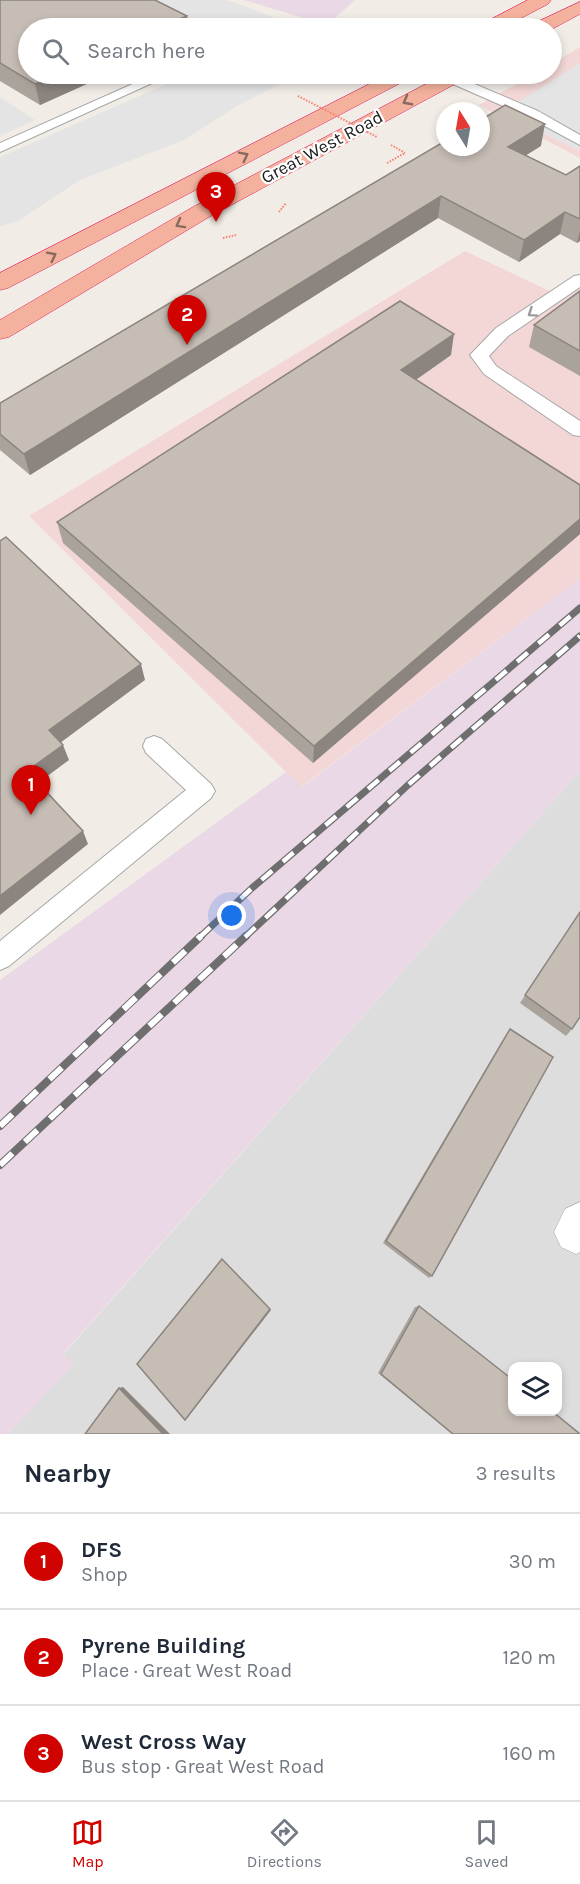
<!DOCTYPE html>
<html lang="en">
<head>
<meta charset="utf-8">
<style>
  body { margin:0; font-family:Karla,sans-serif; background:#f2f2f3; color:#1f2937 }
  .controls { position:absolute; right:18px; bottom:18px; display:grid; overflow:hidden; border-radius:12px; box-shadow:0 3px 9px #0003 }
  .controls button { width:54px; height:54px; display:grid; place-items:center; padding:0; border:0; border-bottom:2px solid #e0e1e3; background:#fff; color:#1f2937; font:30px sans-serif }
  .compass { position:absolute; left:436px; top:102px; width:54px; height:54px; border-radius:50%; background:#fff; box-shadow:0 3px 9px #0003; rotate:349deg }
  .you { position:absolute; left:232px; top:916px; width:21px; height:21px; margin:-15px; border:4px solid #fff; border-radius:50%; background:#1a73e8; box-shadow:0 0 0 9px #1a73e833 }
  .badge { display:grid; place-items:center; width:39px; height:39px; border-radius:50%; background:#d00300; color:#fff; font-size:20px; font-weight:700 }
  .pin { position:absolute; translate:-50% -50px; filter:drop-shadow(0 2px 3px #0008) }
  .pin::after { content:''; position:absolute; top:32px; width:21px; height:18px; background:inherit; clip-path:polygon(0 0,100% 0,50% 100%) }
  .list { margin:0; padding:0; list-style:none }
  h2 { display:flex; justify-content:space-between; align-items:center; height:78px; margin:0; padding:0 24px; font-size:26px }
  h2 small { font-size:20px; font-weight:400; color:#747a83 }
  .list li { display:grid; grid-template-columns:39px 1fr auto; gap:18px; align-items:center; box-sizing:border-box; height:96px; padding:0 24px; border-top:2px solid #e0e1e3 }
  .list b { display:block; font-size:22px; white-space:nowrap }
  .list p { margin:0; font-size:20px; white-space:nowrap; color:#747a83 }
  .list em { font-size:20px; font-style:normal; color:#747a83 }
  .icon { flex:none; width:33px; height:33px; fill:none; stroke:currentColor; stroke-width:2; stroke-linecap:round; stroke-linejoin:round }
  .map { position:relative; flex:none; width:580px; height:1434px; overflow:hidden }
  .search { position:absolute; background:#fff; box-shadow:0 3px 9px #0003; left:18px; right:18px; top:18px; height:66px; display:flex; align-items:center; gap:15px; box-sizing:border-box; padding:0 21px; border-radius:33px; color:#747a83; font-size:22px }
  .sheet { height:366px; background:#fff }
  nav { display:flex; justify-content:space-around; align-items:center; box-sizing:border-box; height:84px; border-top:2px solid #e0e1e3; background:#fff; font-size:16px; color:#747a83 }
  nav a { display:grid; justify-items:center; gap:3px }
  nav .on { color:#d00300 }
  .map>svg:first-child { display:block }
</style>
</head>
<body>
<div class="map">
<svg width="580" height="1434" viewBox="0 0 580 1434">
  <rect width="100%" height="100%" fill="#f1ede6"/>
  <path fill="#dedddd" fill-rule="evenodd" d="M 580,771 L 580,1434 L 8,1434 L 73,1364 L 63,1355 ZM 512,1366 L 558,1366 L 558,1412 L 512,1412 Z"/>
  <path fill="#f2d7d6" d="M 580,47 L 580,158 L 479,105 L 535,74 L 552,74 L 552,64 Z
    M 465,251 L 558,295 L 580,279 L 580,578 L 301,787 L 29,516 Z"/>
  <path fill="#ead8e6" d="M 244,0 L 355,0 L 327,25 Z
    M 580,578 L 580,771 L 63,1354 L 74,1364 L 8,1434 L 0,1434 L 0,980 L 286,772 L 302,787 Z"/>
  <path fill="#e4e4e4" d="M 145,0 L 227,0 L 302,28 L 202,28 Z
    M 580,63 L 580,151 L 502,114 L 513,105 Z
    M 190,74 L 279,74 L 294,77 L 237,106 L 184,140 L 80,180 L 18,221 L 0,226 L 0,157 Z
    M 0,97 L 35,120 L 0,136 Z"/>
  <g fill="none" stroke-linecap="round" stroke-linejoin="round">
    <g stroke="#a7a7a7" stroke-width="2">
      <path id="service" d="M 155,74 L 172,74 L 0,152 L 0,143 Z
        M 451,74 L 538,111 L 580,135 L 580,145 L 528,117 L 446,81 L 444,78 L 446,75 Z
        M 580,275 L 580,287 L 508,336 L 489,356 L 496,366 L 580,421 L 580,436 L 573,435 L 484,374 L 470,355 L 496,328 L 574,276 Z
        M 154,736 L 162,739 L 211,784 L 215,791 L 211,798 L 9,966 L 0,970 L 0,941 L 186,790 L 146,753 L 143,746 L 146,739 Z"/>
    </g>
    <g stroke="#a7a7a7" stroke-width="1">
      <path id="minor" d="M 580,1202 L 580,1252 L 576,1254 L 561,1247 L 554,1232 L 565,1209 Z"/>
    </g>
    <g stroke="#df2361" stroke-width="1">
      <path id="trunk" d="M 528,0 L 551,0 L 548,4 L 502,28 L 480,28 L 482,24 Z
        M 580,2 L 580,14 L 552,29 L 531,28 L 533,24 Z
        M 389,74 L 413,74 L 410,78 L 8,288 L 0,290 L 0,273 Z
        M 445,74 L 469,74 L 466,78 L 209,217 L 9,337 L 0,339 L 0,320 L 193,207 Z"/>
    </g>
    <path stroke="#fd7d6c" stroke-width="2" stroke-dasharray="1.5 1.5" stroke-linecap="butt" d="M 445,28 L 459,19
      M 391,145 L 405,153
      M 387,163 L 405,153
      M 279,212 L 286,203
      M 223,238 L 236,235"/>
    <use href="#service" fill="#fff" fill-rule="evenodd"/>
    <use href="#minor" fill="#fff" fill-rule="evenodd"/>
    <use href="#trunk" fill="#f4b29e" fill-rule="evenodd"/>
    <g stroke="#6e6e6e" stroke-width="7">
      <path id="rail-far1" d="M 200,937 L 252,888 L 580,608
        M 245,937 L 408,785 L 580,636"/>
    </g>
    <g stroke="#6e6e6e" stroke-width="8">
      <path id="rail" d="M 0,1126 L 201,936
        M 0,1165 L 246,936"/>
    </g>
    <use href="#rail-far1" stroke="#fff" stroke-width="4.5" stroke-dasharray="14" stroke-linecap="butt"/>
    <use href="#rail" stroke="#fff" stroke-width="6" stroke-dasharray="17" stroke-linecap="butt"/>
    <path stroke="#fd7d6c" stroke-width="2" stroke-dasharray="1.5 1.5" stroke-linecap="butt" d="M 298,96 L 377,137"/>
  </g>
  <path fill="#aaa39c" d="M 0,0 L 109,74 L 40,105 L 0,81 Z
    M 541,146 L 525,155 L 566,175 L 580,166 L 580,241 L 577,243 L 560,234 L 519,262 L 438,218 L 30,475 L 0,450 L 0,403 Z
    M 580,291 L 580,376 L 529,347 L 534,325 Z
    M 451,355 L 416,380 L 580,485 L 580,534 L 313,763 L 63,543 L 57,522 Z
    M 580,912 L 572,1029 L 566,1036 L 520,1003 Z
    M 510,1029 L 432,1276 L 429,1278 L 383,1243 L 505,1036 Z
    M 419,1306 L 580,1434 L 452,1434 L 378,1373 L 415,1307 Z"/>
  <path fill="#8b847f" d="M 187,16 L 188,28 L 158,28 Z
    M 58,74 L 109,74 L 40,105 L 35,84 Z
    M 545,124 L 541,146 L 504,169 L 508,147 Z
    M 441,196 L 438,218 L 30,475 L 24,454 Z
    M 565,212 L 560,234 L 519,262 L 524,240 Z
    M 580,231 L 580,241 L 577,243 Z
    M 454,334 L 451,355 L 398,392 L 401,370 Z
    M 580,519 L 580,534 L 313,763 L 314,746 Z
    M 141,664 L 145,680 L 56,746 L 49,730 Z
    M 63,745 L 69,760 L 34,786 L 27,771 Z
    M 83,831 L 88,844 L 0,915 L 0,896 Z
    M 270,1309 L 271,1310 L 188,1417 L 185,1420 Z
    M 123,1387 L 170,1434 L 163,1434 L 119,1388 Z"/>
  <path fill="#c6bdb5" stroke="#8b847f" stroke-width="1.5" d="M 0,0 L 155,0 L 187,16 L 158,28 L 28,28 L 28,74 L 58,74 L 35,84 L 0,63 Z
    M 505,105 L 545,124 L 508,147 L 566,175 L 580,166 L 580,219 L 565,212 L 524,240 L 441,196 L 24,454 L 0,434 L 0,403 L 445,141 L 445,147 L 481,147 L 481,120 Z
    M 580,291 L 580,351 L 534,325 Z
    M 400,301 L 454,334 L 401,370 L 580,485 L 580,519 L 314,746 L 57,522 Z
    M 6,537 L 141,664 L 49,730 L 63,745 L 27,771 L 83,831 L 0,896 L 0,541 Z
    M 580,912 L 580,1017 L 572,1029 L 525,995 Z
    M 510,1029 L 553,1057 L 432,1276 L 386,1241 Z
    M 222,1259 L 270,1309 L 185,1420 L 137,1364 Z
    M 419,1306 L 513,1380 L 513,1412 L 553,1412 L 580,1434 L 453,1434 L 381,1374 Z
    M 119,1388 L 163,1434 L 85,1434 Z"/>
  <defs><path id="oneway-chevron" d="M-2-3.5L2.5 0L-2 3.5" fill="none" stroke-width="1.6" stroke-linecap="round" stroke-linejoin="round" transform="scale(1.5)"/></defs>
  <g stroke="#8a695f">
    <use href="#oneway-chevron" transform="translate(407 101) rotate(152)"/>
    <use href="#oneway-chevron" transform="translate(244 156) rotate(-27)"/>
    <use href="#oneway-chevron" transform="translate(180 224) rotate(151)"/>
    <use href="#oneway-chevron" transform="translate(52 256) rotate(-27)"/>
  </g>
  <use stroke="#9b9b9b" href="#oneway-chevron" transform="translate(532 313) rotate(146)"/>
  <g text-anchor="middle" dominant-baseline="central" stroke-width="4.5" stroke-linejoin="round" paint-order="stroke">
    <g font-size="18" fill="#202020" stroke="#fff">
      <text transform="translate(322 147) rotate(-28)">Great West Road</text>
    </g>
  </g>
</svg>
<div class="controls">
<button><svg class="icon" aria-label="layers" viewBox="0 0 24 24"><path d="M12 4l9 5-9 5-9-5zM3 14l9 5 9-5"/></svg></button>
</div>
<svg class="compass" viewBox="-18 -18 36 36"><path d="M0-13l5 13h-10z" fill="#e53935"/><path d="M0 13l5-13h-10z" fill="#747a83"/></svg>
<div class="you"></div>
<div class="pin badge" style="left:31px;top:815px">1</div>
<div class="pin badge" style="left:187px;top:345px">2</div>
<div class="pin badge" style="left:216px;top:222px">3</div>
<div class="search"><svg class="icon" aria-label="search" viewBox="0 0 24 24"><circle cx="10" cy="10" r="6"/><path d="M15 15l6 6"/></svg>Search here</div>
</div>
<section class="sheet">
<h2>Nearby<small>3 results</small></h2>
<ul class="list">
<li><span class="badge">1</span><div><b>DFS</b><p>Shop</p></div><em>30 m</em></li>
<li><span class="badge">2</span><div><b>Pyrene Building</b><p>Place · Great West Road</p></div><em>120 m</em></li>
<li><span class="badge">3</span><div><b>West Cross Way</b><p>Bus stop · Great West Road</p></div><em>160 m</em></li>
</ul>
</section>
<nav>
<a class="on"><svg class="icon" aria-label="map" viewBox="0 0 24 24"><path d="M3 6l6-2 6 2 6-2v14l-6 2-6-2-6 2zM9 4v14M15 6v14"/></svg>Map</a>
<a><svg class="icon" aria-label="directions" viewBox="0 0 24 24"><path d="M12 3l9 9-9 9-9-9zM9 14v-3h6M13 9l2 2-2 2"/></svg>Directions</a>
<a><svg class="icon" aria-label="saved" viewBox="0 0 24 24"><path d="M7 4h10v16l-5-4-5 4z"/></svg>Saved</a>
</nav>
</body>
</html>
